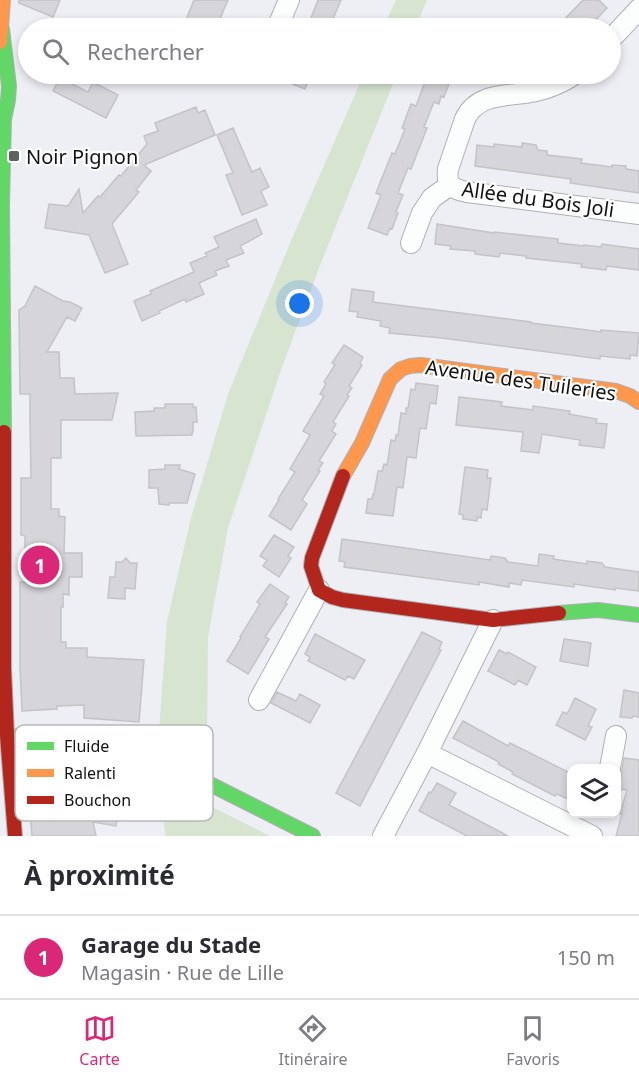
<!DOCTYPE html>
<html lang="fr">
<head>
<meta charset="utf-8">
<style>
  body { margin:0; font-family:"Noto Sans",sans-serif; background:#f2f2f3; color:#2b2b33 }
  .controls { position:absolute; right:18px; bottom:18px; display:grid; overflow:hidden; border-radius:12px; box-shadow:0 3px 9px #0003 }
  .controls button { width:54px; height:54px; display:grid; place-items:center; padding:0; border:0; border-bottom:2px solid #e1e1e2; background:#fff; color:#2b2b33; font:30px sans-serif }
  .you { position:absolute; left:300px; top:304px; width:21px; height:21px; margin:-15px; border:4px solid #fff; border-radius:50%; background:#1a73e8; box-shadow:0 0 0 9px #1a73e833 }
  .badge { display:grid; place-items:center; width:39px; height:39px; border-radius:50%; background:#db2777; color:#fff; font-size:20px; font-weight:700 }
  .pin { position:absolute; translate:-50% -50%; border:3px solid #fff; box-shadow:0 2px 6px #0006 }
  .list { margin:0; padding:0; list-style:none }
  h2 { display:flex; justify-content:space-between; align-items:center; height:78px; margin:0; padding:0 24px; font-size:26px }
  h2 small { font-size:20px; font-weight:400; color:#7c7c81 }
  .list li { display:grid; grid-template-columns:39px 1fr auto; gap:18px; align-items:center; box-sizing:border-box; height:84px; padding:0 24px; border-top:2px solid #e1e1e2 }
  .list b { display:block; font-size:22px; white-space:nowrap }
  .list p { margin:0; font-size:20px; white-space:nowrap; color:#7c7c81 }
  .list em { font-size:20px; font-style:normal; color:#7c7c81 }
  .icon { flex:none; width:33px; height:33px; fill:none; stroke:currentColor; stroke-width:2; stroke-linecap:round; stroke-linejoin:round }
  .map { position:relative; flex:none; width:639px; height:836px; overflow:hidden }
  .search { position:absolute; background:#fff; box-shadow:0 3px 9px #0003; left:18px; right:18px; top:18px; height:66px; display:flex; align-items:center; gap:15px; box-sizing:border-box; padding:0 21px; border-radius:33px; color:#7c7c81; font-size:22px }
  .sheet { height:162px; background:#fff }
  nav { display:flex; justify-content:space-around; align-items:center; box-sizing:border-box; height:84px; border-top:2px solid #e1e1e2; background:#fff; font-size:16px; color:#7c7c81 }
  nav a { display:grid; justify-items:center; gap:3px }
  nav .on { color:#db2777 }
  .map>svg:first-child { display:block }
</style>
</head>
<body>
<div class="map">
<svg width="639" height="836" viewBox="0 0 639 836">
  <rect width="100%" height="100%" fill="#eeeff4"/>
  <path fill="#d7e5d0" d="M 396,0 L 427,0 L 415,28 L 383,28 Z
    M 364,74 L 397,74 L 323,258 L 281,370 L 228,528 L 208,637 L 207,753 L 158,745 L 167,621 L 191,518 L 228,394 L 290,243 Z
    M 156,783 L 212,807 L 270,836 L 166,836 Z"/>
  <path fill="#d6d5d9" stroke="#c4c3c6" stroke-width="1.5" fill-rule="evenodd" d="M 19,0 L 60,0 L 53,17 L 19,3 Z
    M 194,0 L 228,0 L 216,28 L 187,28 L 190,21 L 186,20 Z
    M 318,0 L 341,0 L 329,28 L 307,28 Z
    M 583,0 L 599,0 L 607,8 L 588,28 L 556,28 Z
    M 268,74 L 311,74 L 305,89 Z
    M 428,74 L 450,81 L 444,97 L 441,96 L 439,104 L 434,102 L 424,127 L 427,128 L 411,169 L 408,168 L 398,193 L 403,195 L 396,212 L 398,213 L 392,229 L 390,228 L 387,235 L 368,228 L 381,195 L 376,193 L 392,153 L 395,154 L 405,129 L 402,128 L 411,104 L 416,106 Z
    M 60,78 L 88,92 L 93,82 L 118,95 L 106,118 L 53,91 Z
    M 196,107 L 198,113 L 205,110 L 215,135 L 144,165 L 151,171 L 136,190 L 139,192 L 112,224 L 128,264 L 105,273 L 89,235 L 45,228 L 49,204 L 68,206 L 79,189 L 83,213 L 98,196 L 100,197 L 119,175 L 121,176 L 147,144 L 144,136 L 158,131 L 155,123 Z
    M 233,128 L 252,172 L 260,168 L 269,187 L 261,191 L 267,205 L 242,215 L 226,175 L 233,173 L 217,135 Z
    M 522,143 L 536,145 L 538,150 L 547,151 L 547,155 L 582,159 L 581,163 L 612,167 L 612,165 L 626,166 L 626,169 L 639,171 L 639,193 L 570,183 L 571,179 L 475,166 L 477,145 L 494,147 L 494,144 L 522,147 Z
    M 256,219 L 262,234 L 240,246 L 244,253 L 226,260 L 229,266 L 215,271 L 217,275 L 199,283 L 204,294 L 186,302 L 185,299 L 159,311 L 160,313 L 142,321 L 134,301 L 151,294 L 150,291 L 194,272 L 190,263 L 207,256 L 205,253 L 219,247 L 214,237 Z
    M 437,224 L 494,233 L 494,232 L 558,239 L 558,243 L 584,246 L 584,245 L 601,247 L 602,244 L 639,249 L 639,270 L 607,266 L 606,270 L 581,267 L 582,264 L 526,258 L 526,256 L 500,253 L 499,257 L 475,254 L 475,251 L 450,249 L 451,246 L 435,244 Z
    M 35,286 L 63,301 L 70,302 L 82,308 L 75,321 L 67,317 L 47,352 L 59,352 L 60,378 L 74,378 L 75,394 L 118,393 L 112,420 L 61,420 L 61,458 L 51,458 L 51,509 L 59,509 L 59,516 L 65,517 L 64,553 L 82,553 L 82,577 L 69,577 L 69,595 L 63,594 L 63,607 L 61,607 L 61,642 L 66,642 L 66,648 L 87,648 L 87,657 L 144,660 L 139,722 L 84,718 L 84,705 L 57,706 L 57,709 L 22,711 L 20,668 L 20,582 L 25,582 L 25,536 L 21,535 L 21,478 L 31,478 L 30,420 L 30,394 L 20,394 L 19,310 L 25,306 Z
    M 352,289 L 374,292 L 373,302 L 531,322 L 531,323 L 572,328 L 601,332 L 601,330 L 639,333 L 637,356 L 630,355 L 630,359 L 600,356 L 600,359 L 442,338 L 389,333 L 390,328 L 380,326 L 381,321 L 357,317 L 358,312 L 349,311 Z
    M 344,345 L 363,357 L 360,363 L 362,365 L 349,386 L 352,388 L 347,395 L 349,396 L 333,422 L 336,424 L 332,431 L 336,434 L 319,461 L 323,463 L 318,470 L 320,471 L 302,500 L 307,504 L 291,530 L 269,516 L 279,500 L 278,499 L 295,472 L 290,469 L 310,435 L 303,431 L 324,396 L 320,394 L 326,384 L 324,382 L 335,365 L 332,363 Z
    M 416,383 L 438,386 L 436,404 L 430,403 L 426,429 L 420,428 L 416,458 L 407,457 L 403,488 L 397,487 L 393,516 L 366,513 L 368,499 L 372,499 L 373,494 L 374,494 L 378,471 L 382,471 L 384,464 L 387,465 L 391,440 L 395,441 L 396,435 L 398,435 L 401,413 L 406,414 L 406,408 L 408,408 L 411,389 L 415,390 Z
    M 459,397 L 502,402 L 501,406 L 533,410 L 533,406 L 570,411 L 569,414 L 597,419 L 596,423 L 607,424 L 604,448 L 579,445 L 580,440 L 542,434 L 539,453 L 521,451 L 523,432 L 456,425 Z
    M 165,404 L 193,404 L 193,407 L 196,407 L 197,422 L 193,422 L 193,432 L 192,432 L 192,435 L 136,436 L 135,412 L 154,411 L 154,408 L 165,408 Z
    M 165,465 L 180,465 L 179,469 L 195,474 L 187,503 L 169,503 L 169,505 L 159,504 L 158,488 L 149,488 L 149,470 L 165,469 Z
    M 465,467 L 488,470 L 487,478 L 491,478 L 487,510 L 482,509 L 481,518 L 477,517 L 477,521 L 463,519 L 463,515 L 459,514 Z
    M 274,535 L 294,547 L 288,556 L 291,558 L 279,577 L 263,566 L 267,560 L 260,556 Z
    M 342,539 L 490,560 L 491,556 L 505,558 L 508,562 L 538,566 L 539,554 L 554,556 L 553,559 L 587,564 L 587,561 L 602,563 L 605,567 L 639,572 L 639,591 L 615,588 L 615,590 L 574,584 L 574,587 L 522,580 L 521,585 L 509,583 L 509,587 L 479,582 L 479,585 L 344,567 L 345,562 L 339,561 Z
    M 126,558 L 130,563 L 137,563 L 135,589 L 125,588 L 125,599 L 108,598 L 110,577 L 115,577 L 116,562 L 122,562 Z
    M 270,584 L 289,597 L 285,603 L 287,604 L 265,637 L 269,639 L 248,674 L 227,661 L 241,638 L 240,637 L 260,604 L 257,602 Z
    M 422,632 L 442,642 L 439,649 L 441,650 L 360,806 L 336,793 Z
    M 315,634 L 365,660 L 354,679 L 348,676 L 345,680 L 308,661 L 310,657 L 305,654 Z
    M 564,639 L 591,643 L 588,666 L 560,661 Z
    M 499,650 L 507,654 L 508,652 L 536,667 L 527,685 L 518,680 L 515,685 L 488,671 Z
    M 624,690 L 639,693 L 639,717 L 633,716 L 632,718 L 620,717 Z
    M 277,692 L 296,701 L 300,694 L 320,705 L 310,723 L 271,703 Z
    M 575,698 L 596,709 L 588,726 L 592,727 L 585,740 L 556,725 L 563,712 L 567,714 Z
    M 463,721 L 508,746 L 510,743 L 572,774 L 572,801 L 557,794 L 555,796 L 512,774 L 513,772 L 498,764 L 499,762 L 453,738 Z
    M 624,758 L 639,760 L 639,836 L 616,836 L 622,814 L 620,814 L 627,790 L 619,789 Z
    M 76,763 L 125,772 L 116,826 L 93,822 L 96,836 L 32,836 L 26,767 ZM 71,789 L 71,814 L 46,816 L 44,791 Z
    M 437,783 L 456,793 L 449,805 L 508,836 L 467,836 L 419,811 L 429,792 L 431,793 Z"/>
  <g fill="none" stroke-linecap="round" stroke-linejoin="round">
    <g stroke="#afb0b3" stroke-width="22">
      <path id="street" d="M 277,28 L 289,0
        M 610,40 L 639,9
        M 575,74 C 563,82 550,88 536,91 C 511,97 478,91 465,119 L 448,169 C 446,185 451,189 467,192 L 639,214
        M 411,243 L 422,213 L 432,198 L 450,185
        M 259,700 L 319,590
        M 427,753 L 592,836
        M 610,768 L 616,736
        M 383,836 L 427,753 L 493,620"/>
    </g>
    <g stroke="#afb0b3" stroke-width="16">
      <path id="fast" d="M 2,29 L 9,86 L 8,100 L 4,119 L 2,205 L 4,432
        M 559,613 L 598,610 L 639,615
        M 0,734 L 165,763 L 194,776 L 313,836"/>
    </g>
    <g stroke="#afb0b3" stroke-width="16">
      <path id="slow" d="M 0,42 L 3,0
        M 343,476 L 362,443 L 390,379 L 401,369 L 410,366 L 421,365 L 616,391 L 630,396 L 639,402"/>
    </g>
    <g stroke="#afb0b3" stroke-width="16">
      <path id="jam" d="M 4,432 L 4,668 L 7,735 L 15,836
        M 343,476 L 312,558 L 311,566 L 319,590 L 332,597 L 343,600 L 493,620 L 559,613"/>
    </g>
    <use href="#street" stroke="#fcfdfd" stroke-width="20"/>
    <use href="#fast" stroke="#63d668" stroke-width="14"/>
    <use href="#slow" stroke="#ff974d" stroke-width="14"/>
    <use href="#jam" stroke="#b3261e" stroke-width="14"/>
  </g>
  <rect fill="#5f6063" stroke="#fff" stroke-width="2" x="8" y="150" width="12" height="12" rx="3"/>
  <g text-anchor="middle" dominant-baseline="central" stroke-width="4.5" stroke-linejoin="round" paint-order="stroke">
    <g font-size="20" fill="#121315" stroke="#fff" text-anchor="start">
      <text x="26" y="156">Noir Pignon</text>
    </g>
    <g font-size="20" fill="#121315" stroke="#fff">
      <text transform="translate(538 199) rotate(8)">Allée du Bois Joli</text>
      <text transform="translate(521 380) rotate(8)">Avenue des Tuileries</text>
    </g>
  </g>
  <rect x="15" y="725" width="198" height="96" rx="9" fill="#fff" stroke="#b8b8b9" stroke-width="1.5"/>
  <rect x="27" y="742" width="27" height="8" fill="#63d668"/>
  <rect x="27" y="769" width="27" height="8" fill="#ff974d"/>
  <rect x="27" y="796" width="27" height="8" fill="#b3261e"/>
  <g font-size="16" fill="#121315">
    <text x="64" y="752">Fluide</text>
    <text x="64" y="779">Ralenti</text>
    <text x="64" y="806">Bouchon</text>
  </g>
</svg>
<div class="controls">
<button><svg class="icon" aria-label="layers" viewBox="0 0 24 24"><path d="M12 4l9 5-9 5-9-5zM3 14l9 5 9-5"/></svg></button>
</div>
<div class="you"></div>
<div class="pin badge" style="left:40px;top:565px">1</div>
<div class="search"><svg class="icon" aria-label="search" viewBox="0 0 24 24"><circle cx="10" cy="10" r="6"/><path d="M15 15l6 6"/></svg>Rechercher</div>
</div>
<section class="sheet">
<h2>À proximité<small></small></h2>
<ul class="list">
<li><span class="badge">1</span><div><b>Garage du Stade</b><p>Magasin · Rue de Lille</p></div><em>150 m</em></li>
</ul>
</section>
<nav>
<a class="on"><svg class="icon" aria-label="map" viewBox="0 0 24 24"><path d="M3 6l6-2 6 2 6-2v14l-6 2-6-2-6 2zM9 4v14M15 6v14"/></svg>Carte</a>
<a><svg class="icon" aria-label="directions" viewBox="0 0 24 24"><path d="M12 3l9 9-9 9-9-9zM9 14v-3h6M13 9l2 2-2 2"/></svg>Itinéraire</a>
<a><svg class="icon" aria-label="saved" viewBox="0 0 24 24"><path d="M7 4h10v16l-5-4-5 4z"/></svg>Favoris</a>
</nav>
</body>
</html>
